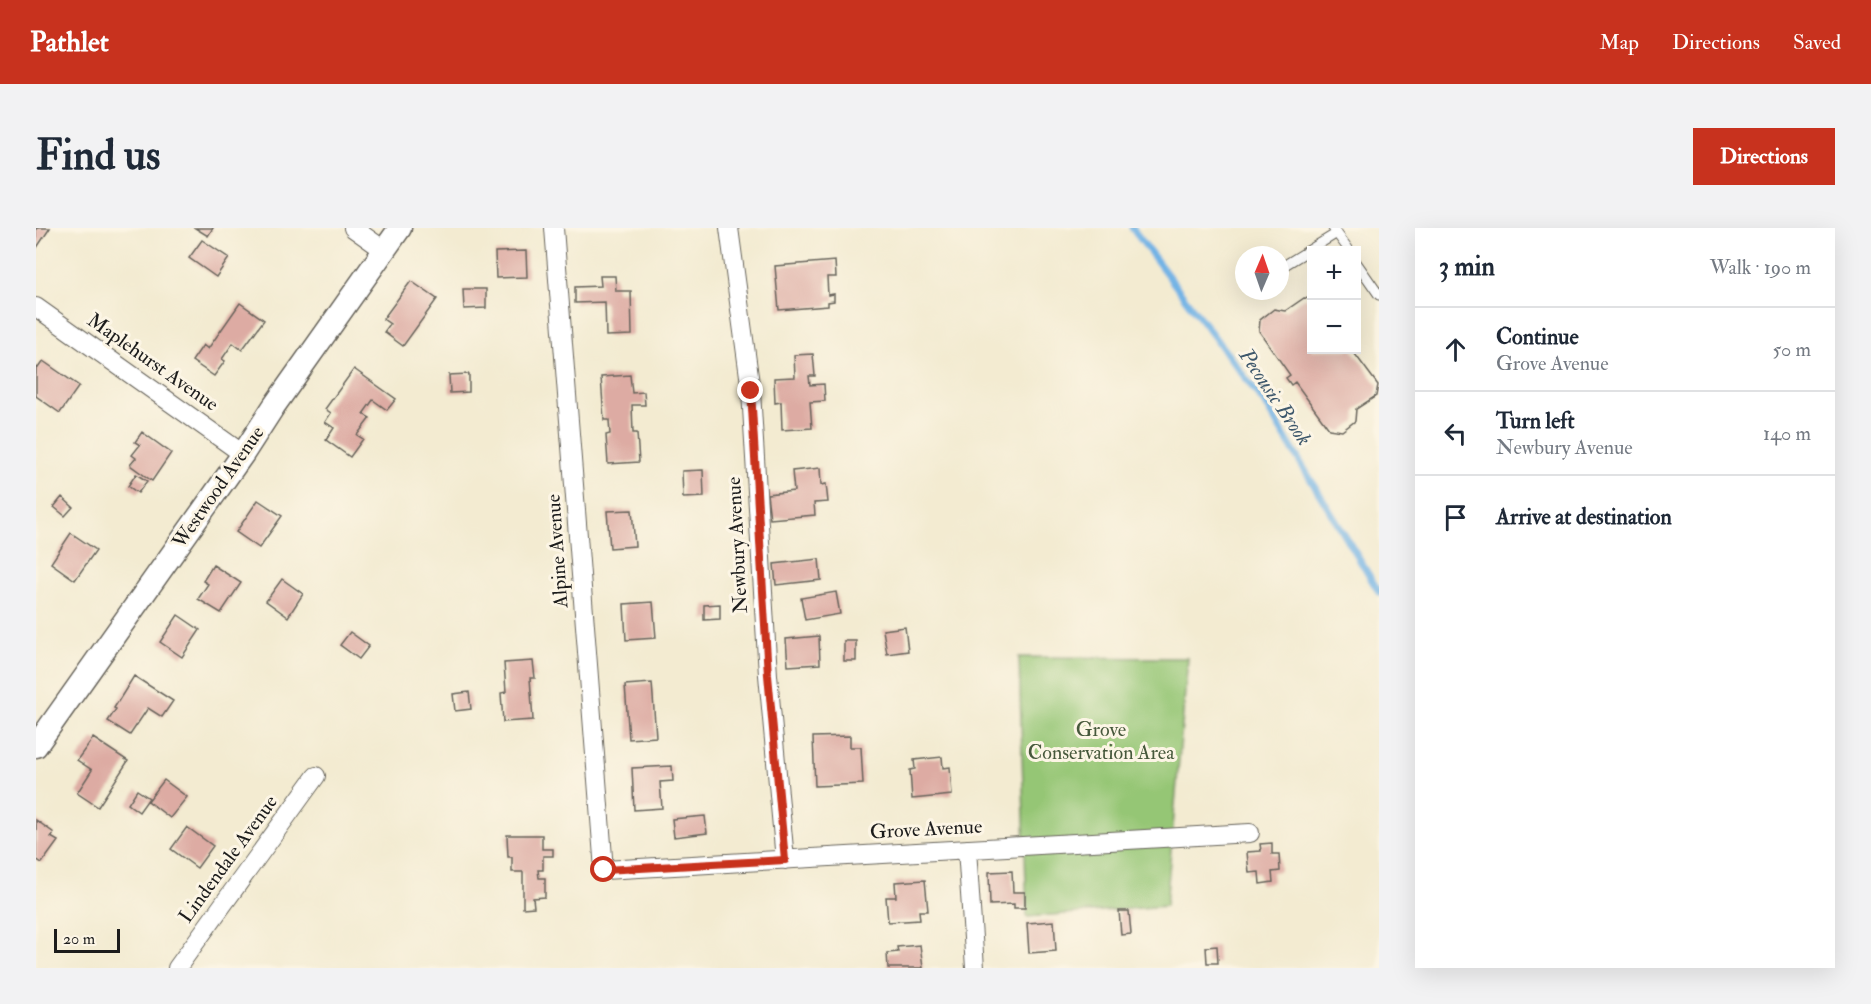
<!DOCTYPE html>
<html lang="en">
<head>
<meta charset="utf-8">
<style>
  body { margin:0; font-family:"IM FELL Double Pica",serif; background:#f2f2f3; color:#1f2937 }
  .controls { position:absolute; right:18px; top:18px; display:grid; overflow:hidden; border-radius:0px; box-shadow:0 6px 24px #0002 }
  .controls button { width:54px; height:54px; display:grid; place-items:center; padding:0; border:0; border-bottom:2px solid #e0e1e3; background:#fff; color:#1f2937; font:30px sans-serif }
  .compass { position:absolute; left:1199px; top:18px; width:54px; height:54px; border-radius:50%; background:#fff; box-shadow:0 6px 24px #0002; rotate:2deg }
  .scale { position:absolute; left:18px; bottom:15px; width:66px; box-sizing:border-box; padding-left:6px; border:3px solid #1c1c1c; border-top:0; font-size:16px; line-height:21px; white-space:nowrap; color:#1c1c1c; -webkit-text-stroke:4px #fcf5e5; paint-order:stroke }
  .stop { position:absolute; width:18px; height:18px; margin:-14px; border:4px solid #c8321e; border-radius:50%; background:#fff }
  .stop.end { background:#c8321e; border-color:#fff; box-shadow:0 2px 6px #0008 }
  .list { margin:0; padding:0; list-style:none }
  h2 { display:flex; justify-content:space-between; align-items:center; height:78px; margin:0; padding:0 24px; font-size:26px }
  h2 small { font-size:20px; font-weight:400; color:#747a83 }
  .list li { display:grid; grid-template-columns:39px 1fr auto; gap:18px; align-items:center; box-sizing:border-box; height:84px; padding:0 24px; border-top:2px solid #e0e1e3 }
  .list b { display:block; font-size:22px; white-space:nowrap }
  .list p { margin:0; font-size:20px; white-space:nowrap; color:#747a83 }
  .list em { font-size:20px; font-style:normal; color:#747a83 }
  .icon { flex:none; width:33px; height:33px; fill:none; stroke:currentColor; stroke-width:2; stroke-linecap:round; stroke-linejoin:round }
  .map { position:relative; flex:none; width:1343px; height:740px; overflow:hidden; border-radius:0px }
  header { display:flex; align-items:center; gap:36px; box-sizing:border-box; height:84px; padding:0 30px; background:#c8321e; color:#fff }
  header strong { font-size:28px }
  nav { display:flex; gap:33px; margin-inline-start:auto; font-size:21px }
  .intro { display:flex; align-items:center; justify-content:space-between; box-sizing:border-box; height:144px; padding:0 36px }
  h1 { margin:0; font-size:42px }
  .button { padding:15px 27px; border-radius:0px; background:#c8321e; color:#fff; font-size:21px; font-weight:700 }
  main { display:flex; gap:36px; padding:0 36px }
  aside { flex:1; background:#fff; border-radius:0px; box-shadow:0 6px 24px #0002 }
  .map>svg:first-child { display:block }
</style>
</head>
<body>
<header>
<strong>Pathlet</strong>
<nav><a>Map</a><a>Directions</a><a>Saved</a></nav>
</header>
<div class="intro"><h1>Find us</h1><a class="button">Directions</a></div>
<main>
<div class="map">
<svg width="1343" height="740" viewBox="0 0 1343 740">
  <rect width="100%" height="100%" fill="#fcf5e5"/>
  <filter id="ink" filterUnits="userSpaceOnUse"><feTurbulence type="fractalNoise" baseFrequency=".0167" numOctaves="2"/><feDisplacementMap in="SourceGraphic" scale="12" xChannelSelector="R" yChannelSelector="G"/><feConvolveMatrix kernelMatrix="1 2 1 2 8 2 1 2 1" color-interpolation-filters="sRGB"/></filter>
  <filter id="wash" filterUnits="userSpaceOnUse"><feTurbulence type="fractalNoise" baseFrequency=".008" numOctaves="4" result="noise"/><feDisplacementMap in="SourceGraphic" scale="24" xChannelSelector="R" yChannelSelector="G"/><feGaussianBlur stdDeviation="1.35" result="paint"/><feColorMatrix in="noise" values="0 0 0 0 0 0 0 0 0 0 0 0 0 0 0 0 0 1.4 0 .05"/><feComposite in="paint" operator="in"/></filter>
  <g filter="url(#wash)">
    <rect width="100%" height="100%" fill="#f3ebd1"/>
    <path fill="#95c675" stroke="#587148" stroke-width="1.5" d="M 983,429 L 1152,430 L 1130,678 L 991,689 Z"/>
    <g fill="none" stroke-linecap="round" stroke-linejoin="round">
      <path stroke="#71b2e5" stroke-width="7" d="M 1096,0 L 1229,176 L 1343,364"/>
    </g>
    <g id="blocks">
      <path fill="#ddaba3" d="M 0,0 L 14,0 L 0,21 Z
        M 159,0 L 177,0 L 172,8 Z
        M 166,12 L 193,30 L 180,49 L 153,30 Z
        M 490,23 L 491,49 L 460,50 L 459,24 Z
        M 799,33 L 800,49 L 791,49 L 792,67 L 798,66 L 798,73 L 792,74 L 792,78 L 743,82 L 739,38 Z
        M 564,48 L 579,48 L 580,63 L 595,63 L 596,107 L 570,108 L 569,74 L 539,75 L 539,59 L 565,58 Z
        M 375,53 L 401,71 L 367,118 L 348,104 L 354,96 L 347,91 Z
        M 427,61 L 450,61 L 450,80 L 428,81 Z
        M 1268,70 L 1276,71 L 1276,122 L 1316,122 L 1342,157 L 1340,168 L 1320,181 L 1319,193 L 1306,203 L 1293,201 L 1259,154 L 1255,157 L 1250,150 L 1254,147 L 1223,103 L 1224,92 L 1238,81 L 1249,83 Z
        M 204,75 L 228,92 L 206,122 L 197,115 L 186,131 L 189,133 L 178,148 L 156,133 L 167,117 L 172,121 Z
        M 777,126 L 779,148 L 773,148 L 774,157 L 788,156 L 789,173 L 774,174 L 776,200 L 746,202 L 745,174 L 739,175 L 738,150 L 759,149 L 758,127 Z
        M 7,133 L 43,158 L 24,185 L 0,168 L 0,139 L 2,140 Z
        M 318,141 L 360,171 L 351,182 L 337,172 L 327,186 L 334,190 L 321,207 L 327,211 L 314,229 L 290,212 L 298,200 L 289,194 L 295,185 L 289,181 Z
        M 433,146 L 433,164 L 414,165 L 413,147 Z
        M 594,147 L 596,165 L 608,164 L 609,177 L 596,177 L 597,205 L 601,205 L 603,234 L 572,236 L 570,207 L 574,206 L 573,192 L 568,192 L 565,149 Z
        M 106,204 L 135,225 L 116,253 L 94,237 L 100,230 L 96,227 L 104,217 L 99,214 Z
        M 784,240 L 785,257 L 790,256 L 792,274 L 778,275 L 779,287 L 734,291 L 731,266 L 758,263 L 756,243 Z
        M 667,242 L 668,269 L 647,270 L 646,243 Z
        M 100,246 L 111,253 L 102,265 L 92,258 Z
        M 26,269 L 37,279 L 29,288 L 18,279 Z
        M 222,272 L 246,288 L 223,320 L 200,304 Z
        M 596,282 L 599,318 L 574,320 L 571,283 Z
        M 35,305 L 60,322 L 39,352 L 15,335 Z
        M 783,331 L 785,352 L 740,357 L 738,336 Z
        M 177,337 L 205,355 L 185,385 L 162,371 L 172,356 L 167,353 Z
        M 246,351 L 267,366 L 252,389 L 230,373 Z
        M 800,364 L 804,386 L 769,392 L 765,370 Z
        M 617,374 L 620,410 L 590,412 L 588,376 Z
        M 684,376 L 684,391 L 668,392 L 668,377 Z
        M 142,387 L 164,402 L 146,429 L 124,414 Z
        M 869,399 L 872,423 L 851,426 L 847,402 Z
        M 314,404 L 333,418 L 323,431 L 304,417 Z
        M 783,408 L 784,436 L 752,438 L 750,411 Z
        M 808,413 L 820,413 L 820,433 L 808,433 Z
        M 497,433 L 499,450 L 494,450 L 497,492 L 467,494 L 465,465 L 470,464 L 468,435 Z
        M 98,448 L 137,473 L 126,489 L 112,480 L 94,507 L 72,493 L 80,481 L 78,480 Z
        M 616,455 L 620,509 L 593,511 L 589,457 Z
        M 433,464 L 435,481 L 419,483 L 417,466 Z
        M 814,508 L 814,519 L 825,519 L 827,556 L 779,558 L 777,509 Z
        M 57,510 L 92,533 L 62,579 L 41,565 L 56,542 L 41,532 Z
        M 906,529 L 907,540 L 914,539 L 916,567 L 876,571 L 874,542 L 879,541 L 878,532 Z
        M 636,538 L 637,553 L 624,554 L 626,580 L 598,582 L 596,540 Z
        M 128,552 L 151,569 L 134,590 L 112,573 Z
        M 101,562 L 113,570 L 103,584 L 92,576 Z
        M 669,588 L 671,605 L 638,609 L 636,591 Z
        M 0,592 L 18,605 L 15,609 L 22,613 L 6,635 L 0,631 Z
        M 151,599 L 177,618 L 161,640 L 135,621 Z
        M 471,607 L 506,607 L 506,621 L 517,621 L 517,628 L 507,628 L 507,642 L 502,642 L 503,650 L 509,650 L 509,669 L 497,670 L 498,679 L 487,680 L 487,644 L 476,644 L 476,629 L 472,629 Z
        M 1236,615 L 1236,626 L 1243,626 L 1244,643 L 1236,644 L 1237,654 L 1224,656 L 1223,644 L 1213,645 L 1211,624 L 1225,623 L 1224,616 Z
        M 976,643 L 977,664 L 989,664 L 989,680 L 978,680 L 978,676 L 954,677 L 953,644 Z
        M 889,652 L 892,683 L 883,683 L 884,692 L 852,694 L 850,669 L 860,669 L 859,654 Z
        M 1083,683 L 1093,683 L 1095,706 L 1085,707 Z
        M 1018,693 L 1020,723 L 993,725 L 991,695 Z
        M 884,717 L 887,740 L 852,740 L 851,725 L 862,724 L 861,719 Z
        M 1181,718 L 1182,735 L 1171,735 L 1170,719 Z"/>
    </g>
  </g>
  <g filter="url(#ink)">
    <use href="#blocks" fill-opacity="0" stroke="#67645b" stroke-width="1.5"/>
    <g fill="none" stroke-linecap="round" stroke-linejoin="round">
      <g stroke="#67645b" stroke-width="11">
        <path id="service" d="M 1297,0 L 1313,22
          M 1320,34 L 1343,67
          M 1244,40 L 1301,5"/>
      </g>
      <g stroke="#67645b" stroke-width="20">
        <path id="minor" d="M 317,0 L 348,22
          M 518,0 L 568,642 L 1214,605
          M 693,0 L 715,163 L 732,447 L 749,632
          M 0,79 L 207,226
          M 931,621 L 939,740
          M 141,740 L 280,548"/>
      </g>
      <g stroke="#67645b" stroke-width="25">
        <path id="tertiary" d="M 0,518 L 207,226 L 238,178 L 364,0"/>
      </g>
      <use href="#service" stroke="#fff" stroke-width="9"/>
      <use href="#minor" stroke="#fff" stroke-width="18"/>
      <use href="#tertiary" stroke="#fff" stroke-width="22"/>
    </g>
  </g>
  <g fill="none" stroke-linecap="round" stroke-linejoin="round" filter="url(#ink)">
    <path stroke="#c8321e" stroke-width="8" d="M 568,642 L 749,632 L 732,447 L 715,163"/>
  </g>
  <g text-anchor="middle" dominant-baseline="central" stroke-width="6" stroke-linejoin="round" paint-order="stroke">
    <g font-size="20" fill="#1c1c1c" stroke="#fcf5e5">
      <text transform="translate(117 134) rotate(35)">Maplehurst Avenue</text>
      <text transform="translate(182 259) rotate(-55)">Westwood Avenue</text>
      <text transform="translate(701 317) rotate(-93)">Newbury Avenue</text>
      <text transform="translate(521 323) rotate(-94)">Alpine Avenue</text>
      <text transform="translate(890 601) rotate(-3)">Grove Avenue</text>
      <text transform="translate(192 631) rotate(-54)">Lindendale Avenue</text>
    </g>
    <g font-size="20" fill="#46583b" stroke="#fcf5e5">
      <text x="1065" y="501">Grove<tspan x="1065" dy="23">Conservation Area</tspan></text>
    </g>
    <g font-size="21" font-style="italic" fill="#3e586c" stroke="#fcf5e5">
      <text transform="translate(1239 169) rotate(56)">Pecousic Brook</text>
    </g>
  </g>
</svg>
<div class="controls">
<button>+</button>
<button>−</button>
</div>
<svg class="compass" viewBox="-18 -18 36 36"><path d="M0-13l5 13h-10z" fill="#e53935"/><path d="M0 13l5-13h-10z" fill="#747a83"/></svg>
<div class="scale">20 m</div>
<div class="stop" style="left:568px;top:642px"></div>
<div class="stop end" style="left:715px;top:163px"></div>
</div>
<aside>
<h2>3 min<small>Walk · 190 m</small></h2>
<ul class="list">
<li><svg class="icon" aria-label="ahead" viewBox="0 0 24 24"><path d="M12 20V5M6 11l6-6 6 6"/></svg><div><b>Continue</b><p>Grove Avenue</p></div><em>50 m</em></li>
<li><svg class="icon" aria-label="left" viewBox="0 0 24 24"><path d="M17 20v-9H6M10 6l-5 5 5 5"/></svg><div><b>Turn left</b><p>Newbury Avenue</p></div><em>140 m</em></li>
<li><svg class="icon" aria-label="arrive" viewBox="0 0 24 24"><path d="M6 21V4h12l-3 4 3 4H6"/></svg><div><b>Arrive at destination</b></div></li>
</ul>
</aside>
</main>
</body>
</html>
